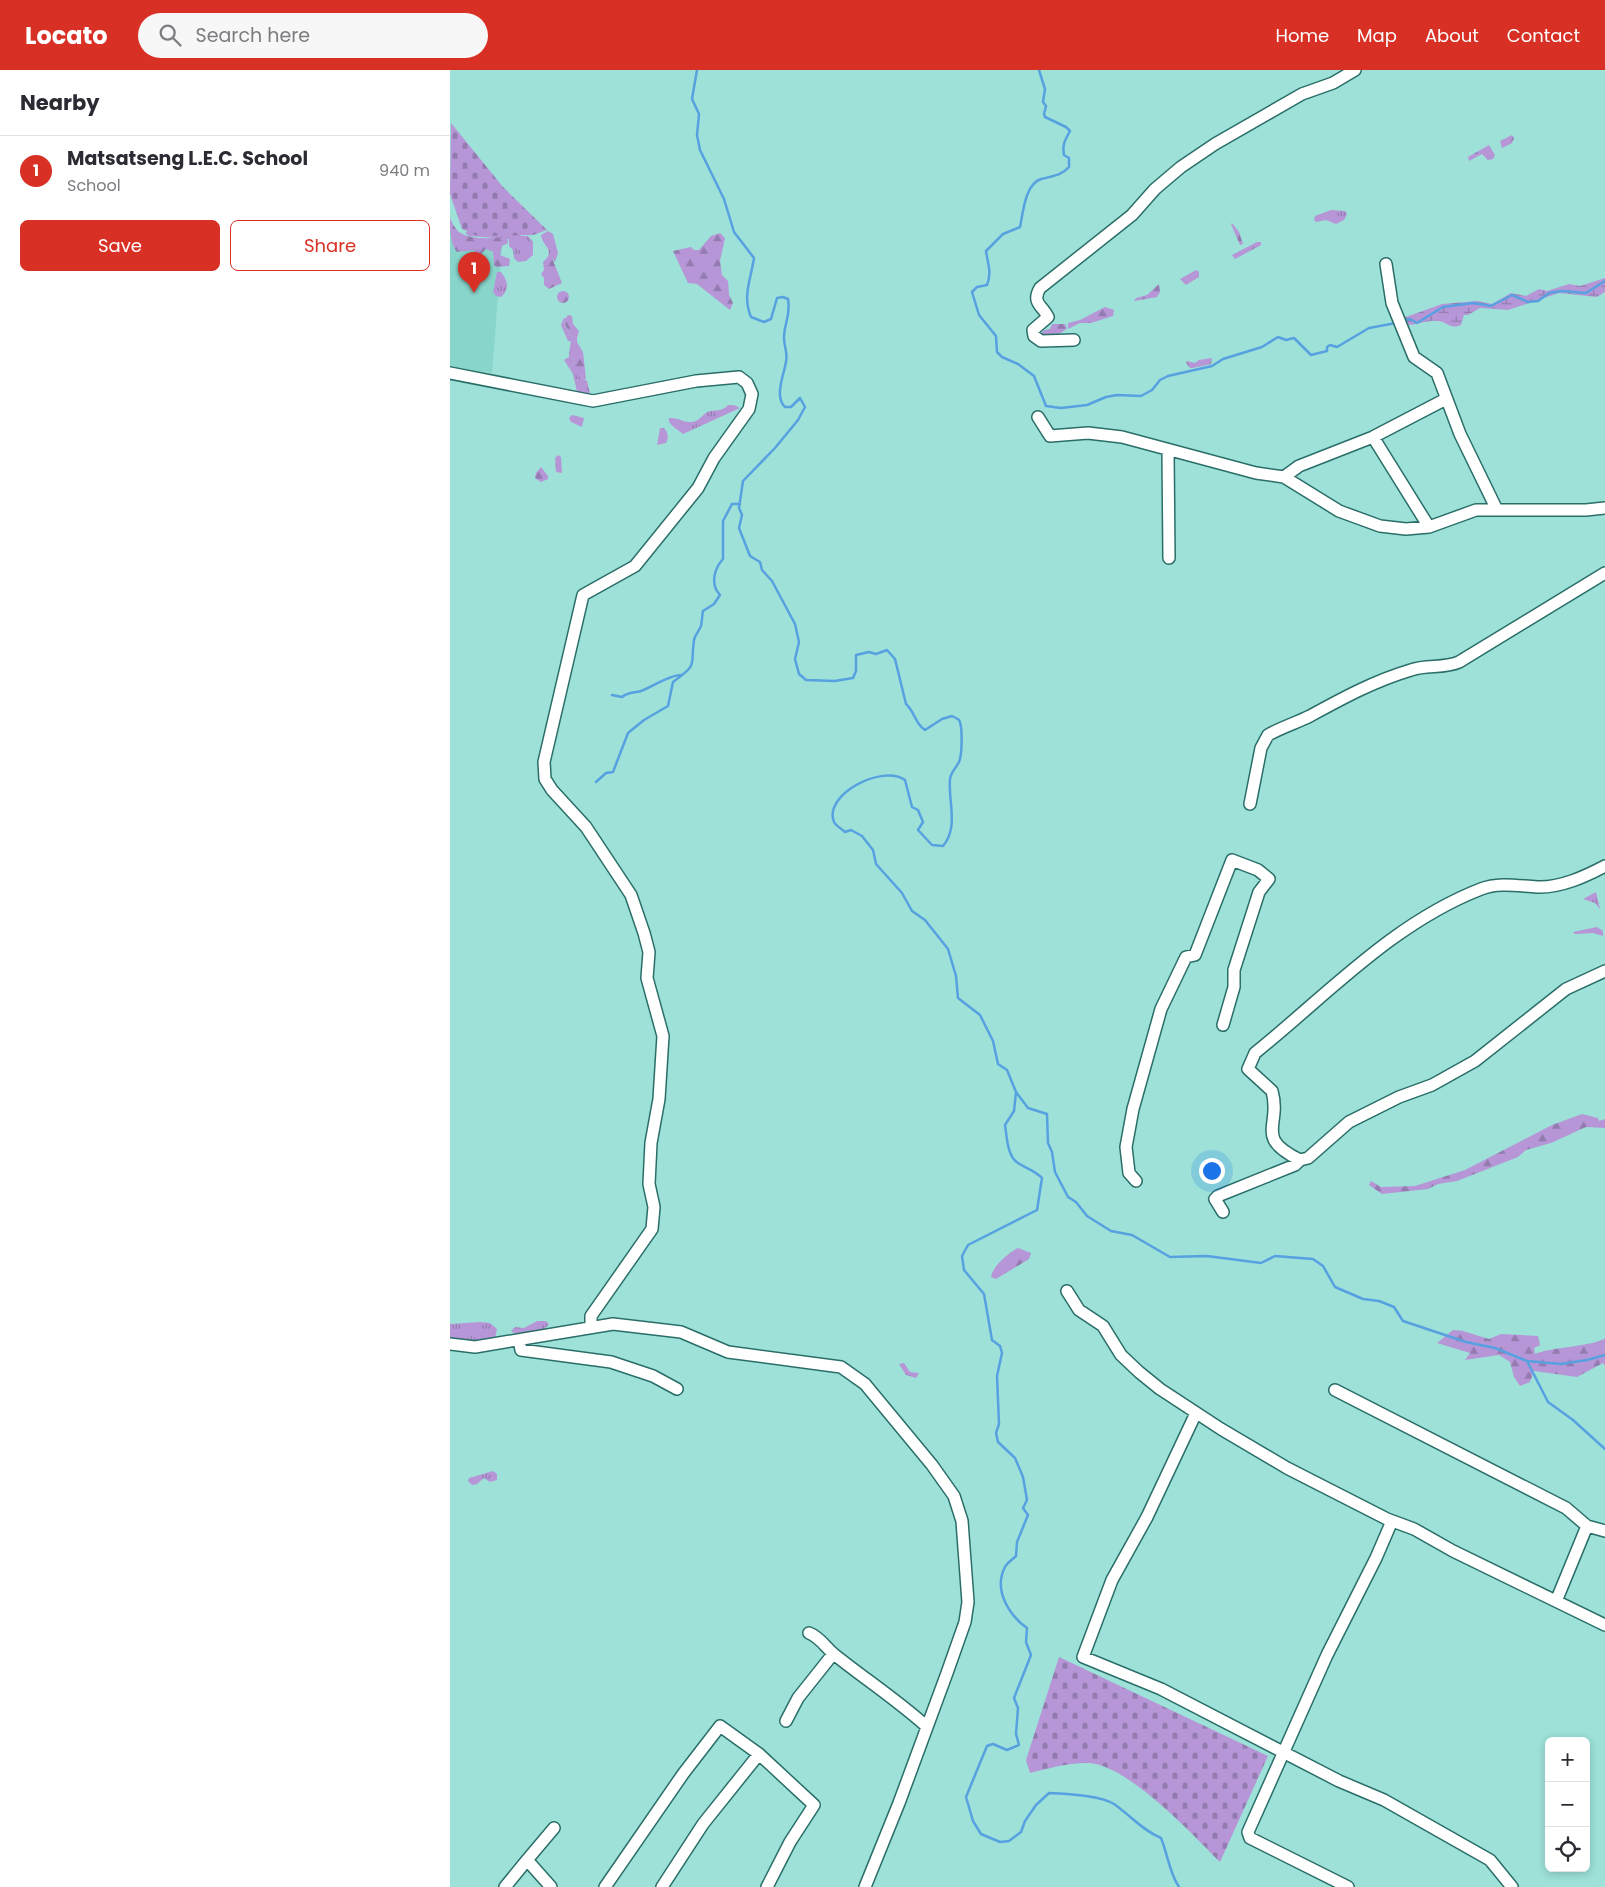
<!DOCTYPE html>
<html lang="en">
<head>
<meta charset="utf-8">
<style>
  body { margin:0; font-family:Poppins,sans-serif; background:#f7f7f7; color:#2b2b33 }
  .controls { position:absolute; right:15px; bottom:15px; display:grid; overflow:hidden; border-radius:8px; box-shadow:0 2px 8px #0003 }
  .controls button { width:45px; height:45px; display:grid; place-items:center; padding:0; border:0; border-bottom:1px solid #e1e1e2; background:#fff; color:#2b2b33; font:25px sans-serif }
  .you { position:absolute; left:761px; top:1100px; width:18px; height:18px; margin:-12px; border:4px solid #fff; border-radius:50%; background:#1a73e8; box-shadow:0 0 0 8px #1a73e833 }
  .badge { display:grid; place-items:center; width:32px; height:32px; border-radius:50%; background:#d93025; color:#fff; font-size:16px; font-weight:700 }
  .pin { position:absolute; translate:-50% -41px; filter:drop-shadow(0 1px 2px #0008) }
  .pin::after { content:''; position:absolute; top:26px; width:18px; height:15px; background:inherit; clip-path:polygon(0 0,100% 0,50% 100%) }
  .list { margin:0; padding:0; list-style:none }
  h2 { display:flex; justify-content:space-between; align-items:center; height:65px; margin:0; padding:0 20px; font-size:21px }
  h2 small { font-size:16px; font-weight:400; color:#7c7c81 }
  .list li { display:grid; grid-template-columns:32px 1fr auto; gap:15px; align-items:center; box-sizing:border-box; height:70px; padding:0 20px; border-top:1px solid #e1e1e2 }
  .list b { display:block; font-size:19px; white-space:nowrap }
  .list p { margin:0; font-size:16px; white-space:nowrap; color:#7c7c81 }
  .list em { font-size:16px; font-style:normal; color:#7c7c81 }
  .actions { display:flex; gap:10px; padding:15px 20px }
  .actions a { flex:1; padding:11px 0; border:1px solid #d93025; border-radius:8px; text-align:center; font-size:18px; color:#d93025 }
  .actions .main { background:#d93025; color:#fff }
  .icon { flex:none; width:28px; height:28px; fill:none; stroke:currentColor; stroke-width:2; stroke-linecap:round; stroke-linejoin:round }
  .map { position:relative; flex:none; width:1155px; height:1817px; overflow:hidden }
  header { display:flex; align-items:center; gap:30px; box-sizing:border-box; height:70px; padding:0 25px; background:#d93025; color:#fff }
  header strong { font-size:24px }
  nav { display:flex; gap:28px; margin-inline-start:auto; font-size:18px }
  .search { width:350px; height:45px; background:#f7f7f7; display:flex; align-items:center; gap:12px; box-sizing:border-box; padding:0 18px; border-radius:28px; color:#7c7c81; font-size:19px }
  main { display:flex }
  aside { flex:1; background:#fff }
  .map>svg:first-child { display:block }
</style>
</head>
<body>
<header>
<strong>Locato</strong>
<div class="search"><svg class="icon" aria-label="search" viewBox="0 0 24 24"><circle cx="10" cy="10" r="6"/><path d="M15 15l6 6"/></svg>Search here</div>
<nav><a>Home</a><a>Map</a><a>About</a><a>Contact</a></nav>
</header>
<main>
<aside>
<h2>Nearby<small></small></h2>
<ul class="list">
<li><span class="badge">1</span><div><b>Matsatseng L.E.C. School</b><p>School</p></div><em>940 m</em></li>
</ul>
<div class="actions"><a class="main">Save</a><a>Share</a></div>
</aside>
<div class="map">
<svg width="1155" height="1817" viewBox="0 0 1155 1817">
  <defs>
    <pattern id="grass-tufts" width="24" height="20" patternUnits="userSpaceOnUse" patternTransform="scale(1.25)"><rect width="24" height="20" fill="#b696d7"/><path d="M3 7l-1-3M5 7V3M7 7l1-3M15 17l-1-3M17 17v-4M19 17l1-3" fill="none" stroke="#937baf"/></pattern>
    <pattern id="forest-firs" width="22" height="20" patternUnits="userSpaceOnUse" patternTransform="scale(1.25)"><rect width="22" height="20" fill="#b696d7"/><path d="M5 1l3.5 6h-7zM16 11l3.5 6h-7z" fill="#937baf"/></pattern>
    <pattern id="wetland-marsh" width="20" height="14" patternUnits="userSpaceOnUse" patternTransform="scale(1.25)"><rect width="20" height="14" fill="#b696d7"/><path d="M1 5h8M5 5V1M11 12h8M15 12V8" fill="none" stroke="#937baf"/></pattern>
    <pattern id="cemetery-stones" width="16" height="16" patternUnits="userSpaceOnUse" patternTransform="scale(1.25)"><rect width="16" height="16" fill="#b696d7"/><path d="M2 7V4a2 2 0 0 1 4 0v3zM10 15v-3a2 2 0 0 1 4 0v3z" fill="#937baf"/></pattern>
  </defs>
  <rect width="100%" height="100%" fill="#9de1d9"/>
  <path fill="#88d5cc" d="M 0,156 L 11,175 L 52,176 L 42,303 L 0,297 Z"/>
  <path fill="url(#grass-tufts)" d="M 881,140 L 895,141 L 897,144 L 894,150 L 886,154 L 876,150 L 866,152 L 864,150 L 865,146 Z
    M 19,160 L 68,163 L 71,166 L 78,166 L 83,172 L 83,185 L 76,191 L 68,192 L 64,188 L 63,180 L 59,176 L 59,169 L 19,166 L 15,163 Z
    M 98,161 L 103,164 L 108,183 L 105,192 L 102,188 L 97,188 C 103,178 92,175 91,165 Z
    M 746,200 L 749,202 L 749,207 L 736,215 L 730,209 Z
    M 47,202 L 51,202 C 58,211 60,219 51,227 L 46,226 L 43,222 Z
    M 114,248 L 116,248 L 114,252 L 120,266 L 127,268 L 127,272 L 118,271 L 111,255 Z
    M 119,283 L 125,292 L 120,297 L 121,300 L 137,311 L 140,323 L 138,325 L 127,322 L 123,304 L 114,290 L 119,287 Z
    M 278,335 L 284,335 L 290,338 L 233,364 C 227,359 217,354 219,348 C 228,347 234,353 242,352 C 249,352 253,343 260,341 C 267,340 273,341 278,335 Z
    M 210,358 L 214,358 C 218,362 219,368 216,373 L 207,375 Z
    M 1146,822 L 1150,839 L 1145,833 L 1133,829 Z
    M 87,1251 L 96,1251 L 99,1254 C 93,1264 68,1268 61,1261 L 65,1257 L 74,1258 Z
    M 30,1252 L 40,1253 L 47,1259 L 45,1268 L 30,1274 L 0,1271 L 0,1254 Z
    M 454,1293 L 460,1302 L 469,1303 L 466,1308 L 456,1305 L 449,1294 Z
    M 43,1401 L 47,1404 L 47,1410 L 40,1412 L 34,1408 L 27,1414 L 22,1415 L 18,1411 L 19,1408 Z"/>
  <path fill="url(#forest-firs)" d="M 1062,65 L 1064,68 L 1062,73 L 1052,78 L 1050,71 Z
    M 1039,75 L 1045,85 L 1043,89 L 1038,90 L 1032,84 L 1019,91 L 1018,87 Z
    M 0,148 C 2,152 5,159 9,162 C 20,170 45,169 57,166 L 58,173 L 52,176 L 50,185 L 60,189 L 59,196 L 46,197 L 44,195 L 43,182 L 36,179 L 30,185 L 23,180 L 7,182 C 0,174 0,159 0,148 Z
    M 782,153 L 789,162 L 793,174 L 790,175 L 781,154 Z
    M 270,163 L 275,168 L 270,191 L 272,205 L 278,211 L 279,225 L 283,233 L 280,240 L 247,214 L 238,213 L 223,181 L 241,177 L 244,180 L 249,180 L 261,166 Z
    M 807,172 L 811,172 L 811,175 L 785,189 L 782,185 Z
    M 97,188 L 102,188 L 112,213 L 99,219 L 94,215 L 94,208 L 91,204 L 94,200 L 93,192 Z
    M 709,214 L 710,222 L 707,227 L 684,231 L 686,228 L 697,225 Z
    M107 227a6 6 0 1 1 12 0a6 6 0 1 1-12 0Z
    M 655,237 L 664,240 L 663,246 L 641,253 L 630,253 L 618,259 L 618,253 L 630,250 Z
    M 118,245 L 122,246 L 123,254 L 129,261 L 127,268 L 120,266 L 114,251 Z
    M 602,254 L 615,254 L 617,258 C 613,264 601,266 594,267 L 590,264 L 595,260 L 600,259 Z
    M 121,271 L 127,272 L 133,282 L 136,309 C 131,309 121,303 120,297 L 125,292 L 119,283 Z
    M 762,288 L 761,294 L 743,298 L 740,298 L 736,293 L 737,291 L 745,293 L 749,290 Z
    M 122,345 L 134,348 L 132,357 L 121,352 L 119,348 Z
    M 108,385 L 111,387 L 112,403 L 106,402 L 105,388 Z
    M 91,397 L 98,406 L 98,409 L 91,412 L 85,408 L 86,403 Z
    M 1147,857 L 1153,861 L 1153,866 L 1143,863 L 1125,864 L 1123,862 Z
    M 1132,1044 L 1148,1048 L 1149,1051 L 1155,1049 L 1155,1058 L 1136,1057 L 1101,1073 L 1076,1080 L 1068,1087 L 1035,1100 L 1007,1111 L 988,1114 L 978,1119 L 932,1124 L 919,1115 L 921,1111 L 931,1117 L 965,1116 L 1015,1100 L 1102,1055 Z
    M 568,1178 L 581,1183 L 579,1189 L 546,1209 L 541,1207 C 543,1196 558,1183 568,1178 Z
    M 1003,1260 L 1013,1261 L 1039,1269 L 1051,1264 L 1088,1266 L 1090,1275 L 1084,1278 L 1085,1284 C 1100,1277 1147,1276 1155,1268 L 1155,1296 L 1153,1293 L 1127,1307 L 1084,1301 L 1080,1312 L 1070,1316 L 1064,1307 L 1060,1292 L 1049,1285 L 1015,1290 L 1020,1283 L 987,1273 Z"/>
  <path fill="url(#wetland-marsh)" d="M 1155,208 L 1155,222 L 1147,227 L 1109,223 L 1058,240 L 1030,238 L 1018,245 L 1014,245 L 1011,255 C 1000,260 997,251 987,251 C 977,250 968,255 958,255 L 953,248 L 992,234 L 1027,231 L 1042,234 L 1061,223 L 1076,226 L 1089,219 L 1097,221 L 1119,214 L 1130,216 Z"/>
  <path fill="url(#cemetery-stones)" d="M 1,53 L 53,117 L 97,160 L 83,165 L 28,166 L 12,159 L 0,124 Z
    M 609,1587 L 818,1686 L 770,1792 C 742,1764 680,1697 640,1693 C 620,1692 600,1698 580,1703 L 576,1690 Z"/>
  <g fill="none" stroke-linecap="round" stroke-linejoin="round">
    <path stroke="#57a1e0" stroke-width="2.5" d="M 247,0 L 242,29 L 249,44 L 247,65 L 250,80 L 274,129 L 284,162 L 304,188 C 301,209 292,226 301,247 L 314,252 L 321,249 L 327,228 L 333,227 L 338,229 C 341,246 334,253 334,268 C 334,276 338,283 336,292 C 334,304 324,327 335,337 L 341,337 L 350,328 L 355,337 L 348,350 L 325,378 L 293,411 L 289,438 L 292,445 L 289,458 L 300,486 L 310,492 L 312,500 L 322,511 L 345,554 L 349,572 L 345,589 L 349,604 L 356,610 L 385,611 L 403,608 L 406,601 L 406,585 L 419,582 L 426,584 L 437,580 L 445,589 L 456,634 C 465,642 465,654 475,660 L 492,649 L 502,646 C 504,647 508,649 509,650 C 513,656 512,686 509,692 C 506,698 501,702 500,709 C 498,732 509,757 493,776 L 482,775 L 468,760 L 473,752 L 468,740 L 462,737 L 455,710 C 433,694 373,724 384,752 C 386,756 392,759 395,762 L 401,760 L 412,766 L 423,780 L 426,794 L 452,823 L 462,841 L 475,850 L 498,879 L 506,906 L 508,928 L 530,945 L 543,971 L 548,994 L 557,1000 L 566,1022 L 578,1038 L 597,1044 L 598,1073 L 602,1082 L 605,1102 L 618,1127 L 626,1132 L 637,1146 L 661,1161 L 682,1165 L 720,1187 L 757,1186 L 811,1193 L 825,1186 L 863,1189 L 873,1196 L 885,1217 L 913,1229 L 929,1231 L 944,1237 L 953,1251 L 1016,1272 L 1045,1278 L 1077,1291 L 1111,1294 L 1137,1290 L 1155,1285
      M 589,0 L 595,19 L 593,32 L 596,36 L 594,44 L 595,47 L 616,57 L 620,61 C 615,70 612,75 614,85 L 619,88 L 619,97 C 611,106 602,106 591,109 C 575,114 573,143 570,157 L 553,164 L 536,181 C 538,195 542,202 537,215 L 527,217 L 522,222 L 529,245 L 546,266 L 547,282 L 552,287 L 568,294 L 584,306 L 596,336 L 611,338 L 637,335 L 656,327 L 667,325 L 691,326 L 702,320 L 710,310 L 718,306 L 762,296 L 773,289 L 812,277 L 828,267 L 836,270 L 844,268 L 861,285 L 877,281 L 877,277 L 880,275 L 887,277 L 919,258 L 946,253
      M 954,251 L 960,249 L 967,253 L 993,237 L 1023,233 L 1041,236 L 1062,225 L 1078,232 L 1088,231 L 1099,223 L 1112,221 L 1136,223 L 1155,211
      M 162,625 L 172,627 C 178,622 184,623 191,621 C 202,617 219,605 231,605
      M 146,712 L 156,703 L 163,702 L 178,663 L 194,650 L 218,636 L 223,612 C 249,593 240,597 244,570 C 245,565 249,561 251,556 C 252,551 252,546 253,541 L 264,534 L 270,525 C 260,514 264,499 273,489 L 273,451 L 282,434 L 290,434
      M 566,1022 L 564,1041 L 555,1055 C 557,1067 557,1086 568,1093 C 577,1099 584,1100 592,1108 L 587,1140 L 518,1175 L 512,1186 L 514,1200 L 534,1224 L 542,1270 L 550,1276 L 552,1283 L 547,1306 L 549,1354 L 546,1363 L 548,1372 L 565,1388 L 573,1407 L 577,1430 L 573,1438 L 578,1445 L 567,1472 L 566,1486 C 563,1489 557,1493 555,1497 C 543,1520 559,1545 577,1558 L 576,1572 L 581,1585 L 564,1628 L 568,1638 L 566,1664 L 569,1675 L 557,1680 L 543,1674 L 537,1676 L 516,1727 L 523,1751 L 531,1764 L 550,1772 L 559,1771 L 571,1762 L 575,1751 L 586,1735 L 599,1723 C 616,1724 650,1725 664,1734 C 680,1745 693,1761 711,1768 C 718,1785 719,1802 729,1817
      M 1077,1291 L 1098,1332 L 1123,1350 L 1155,1379"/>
    <g stroke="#2a6e68" stroke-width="14">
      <path id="minor" d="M 936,194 L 942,233 L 964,287 L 987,303 L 1010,364 L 1047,440 L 1136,440 L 1155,438
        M 624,270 L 591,271 L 584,266 L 583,260 L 598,247 C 593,236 581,233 590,218 L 682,145 L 705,119 L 731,97 L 765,74 L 852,24 L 883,13 L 905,0
        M 0,303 L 143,331 L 246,311 L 289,307 L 297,313 L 302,324 L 299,339 L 264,388 L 248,418 L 185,496 L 133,525 L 94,692 L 95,709 L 102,720 L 136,757 L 181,825 L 194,863 L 199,882 L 197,908 L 213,966 L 209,1029 L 201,1073 L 199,1114 L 204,1137 L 202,1159 L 141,1246 L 141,1257
        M 588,347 L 600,366 L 638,363 L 672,367 L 806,403 L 834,407 L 849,396 L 923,367 L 996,329
        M 923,367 L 979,457
        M 718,381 L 719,488
        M 834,407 L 889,441 L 930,456 L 956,459 L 979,457 L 1026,440 L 1047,440
        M 800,734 L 811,678 L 818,665 C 832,657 846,653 860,646 C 893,628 924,611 961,600 C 977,594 993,599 1009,592 L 1155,503
        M 1155,796 C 1134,807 1110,818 1087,817 C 1068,816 1049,812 1031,819 C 943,853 877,925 805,983 L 798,999 L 822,1021 C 832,1056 803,1067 850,1090 L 858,1088 L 899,1052 L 949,1027 L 982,1015 L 1025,991 L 1116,919 L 1155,901
        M 686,1111 L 679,1103 L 676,1077 L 683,1039 L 711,939 L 736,887 L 745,885 L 782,790 L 808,800 L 819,809 L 809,822 L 784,900 L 784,917 L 773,955
        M 773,1142 L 765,1129 L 768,1126 L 845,1095 L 850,1090
        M 617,1221 L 629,1240 L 653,1256 L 671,1285 L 689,1302 L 710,1319 L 771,1359 L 837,1398 L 937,1449 L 964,1459 L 1003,1481 L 1155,1555
        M 69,1270 L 71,1280 L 161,1292 L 203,1306 L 227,1319
        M 0,1274 L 25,1277 L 163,1254 L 231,1262 L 278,1282 L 391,1297 L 415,1314 L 482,1395 L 504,1426 L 512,1451 L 518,1532 L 515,1552 L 497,1603 L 449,1733 L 415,1817
        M 885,1320 L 1116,1438 L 1137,1456 L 1155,1461
        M 746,1343 L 697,1447 L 662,1510 L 633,1587 L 711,1619 L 889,1711 L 934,1730 L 1040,1790 L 1062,1817
        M 1107,1529 L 1137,1456
        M 359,1563 C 370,1567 376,1578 385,1585 C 415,1609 447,1630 476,1656
        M 336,1651 L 348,1628 L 383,1584
        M 77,1790 L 104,1758
        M 55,1817 L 77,1790 L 101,1817
        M 155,1817 L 233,1704 L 270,1656 L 309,1684 L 364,1735 L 340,1772 L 317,1817
        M 212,1817 L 253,1754 L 309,1684
        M 898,1817 L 800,1768 L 798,1762 L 877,1585 L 926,1488 L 942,1451"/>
    </g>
    <use href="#minor" stroke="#fff" stroke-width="11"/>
  </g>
</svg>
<div class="controls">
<button>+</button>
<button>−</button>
<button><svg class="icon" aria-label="locate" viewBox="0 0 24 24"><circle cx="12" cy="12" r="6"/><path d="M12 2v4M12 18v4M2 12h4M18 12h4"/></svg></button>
</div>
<div class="you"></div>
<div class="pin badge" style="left:24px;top:223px">1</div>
</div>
</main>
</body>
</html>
